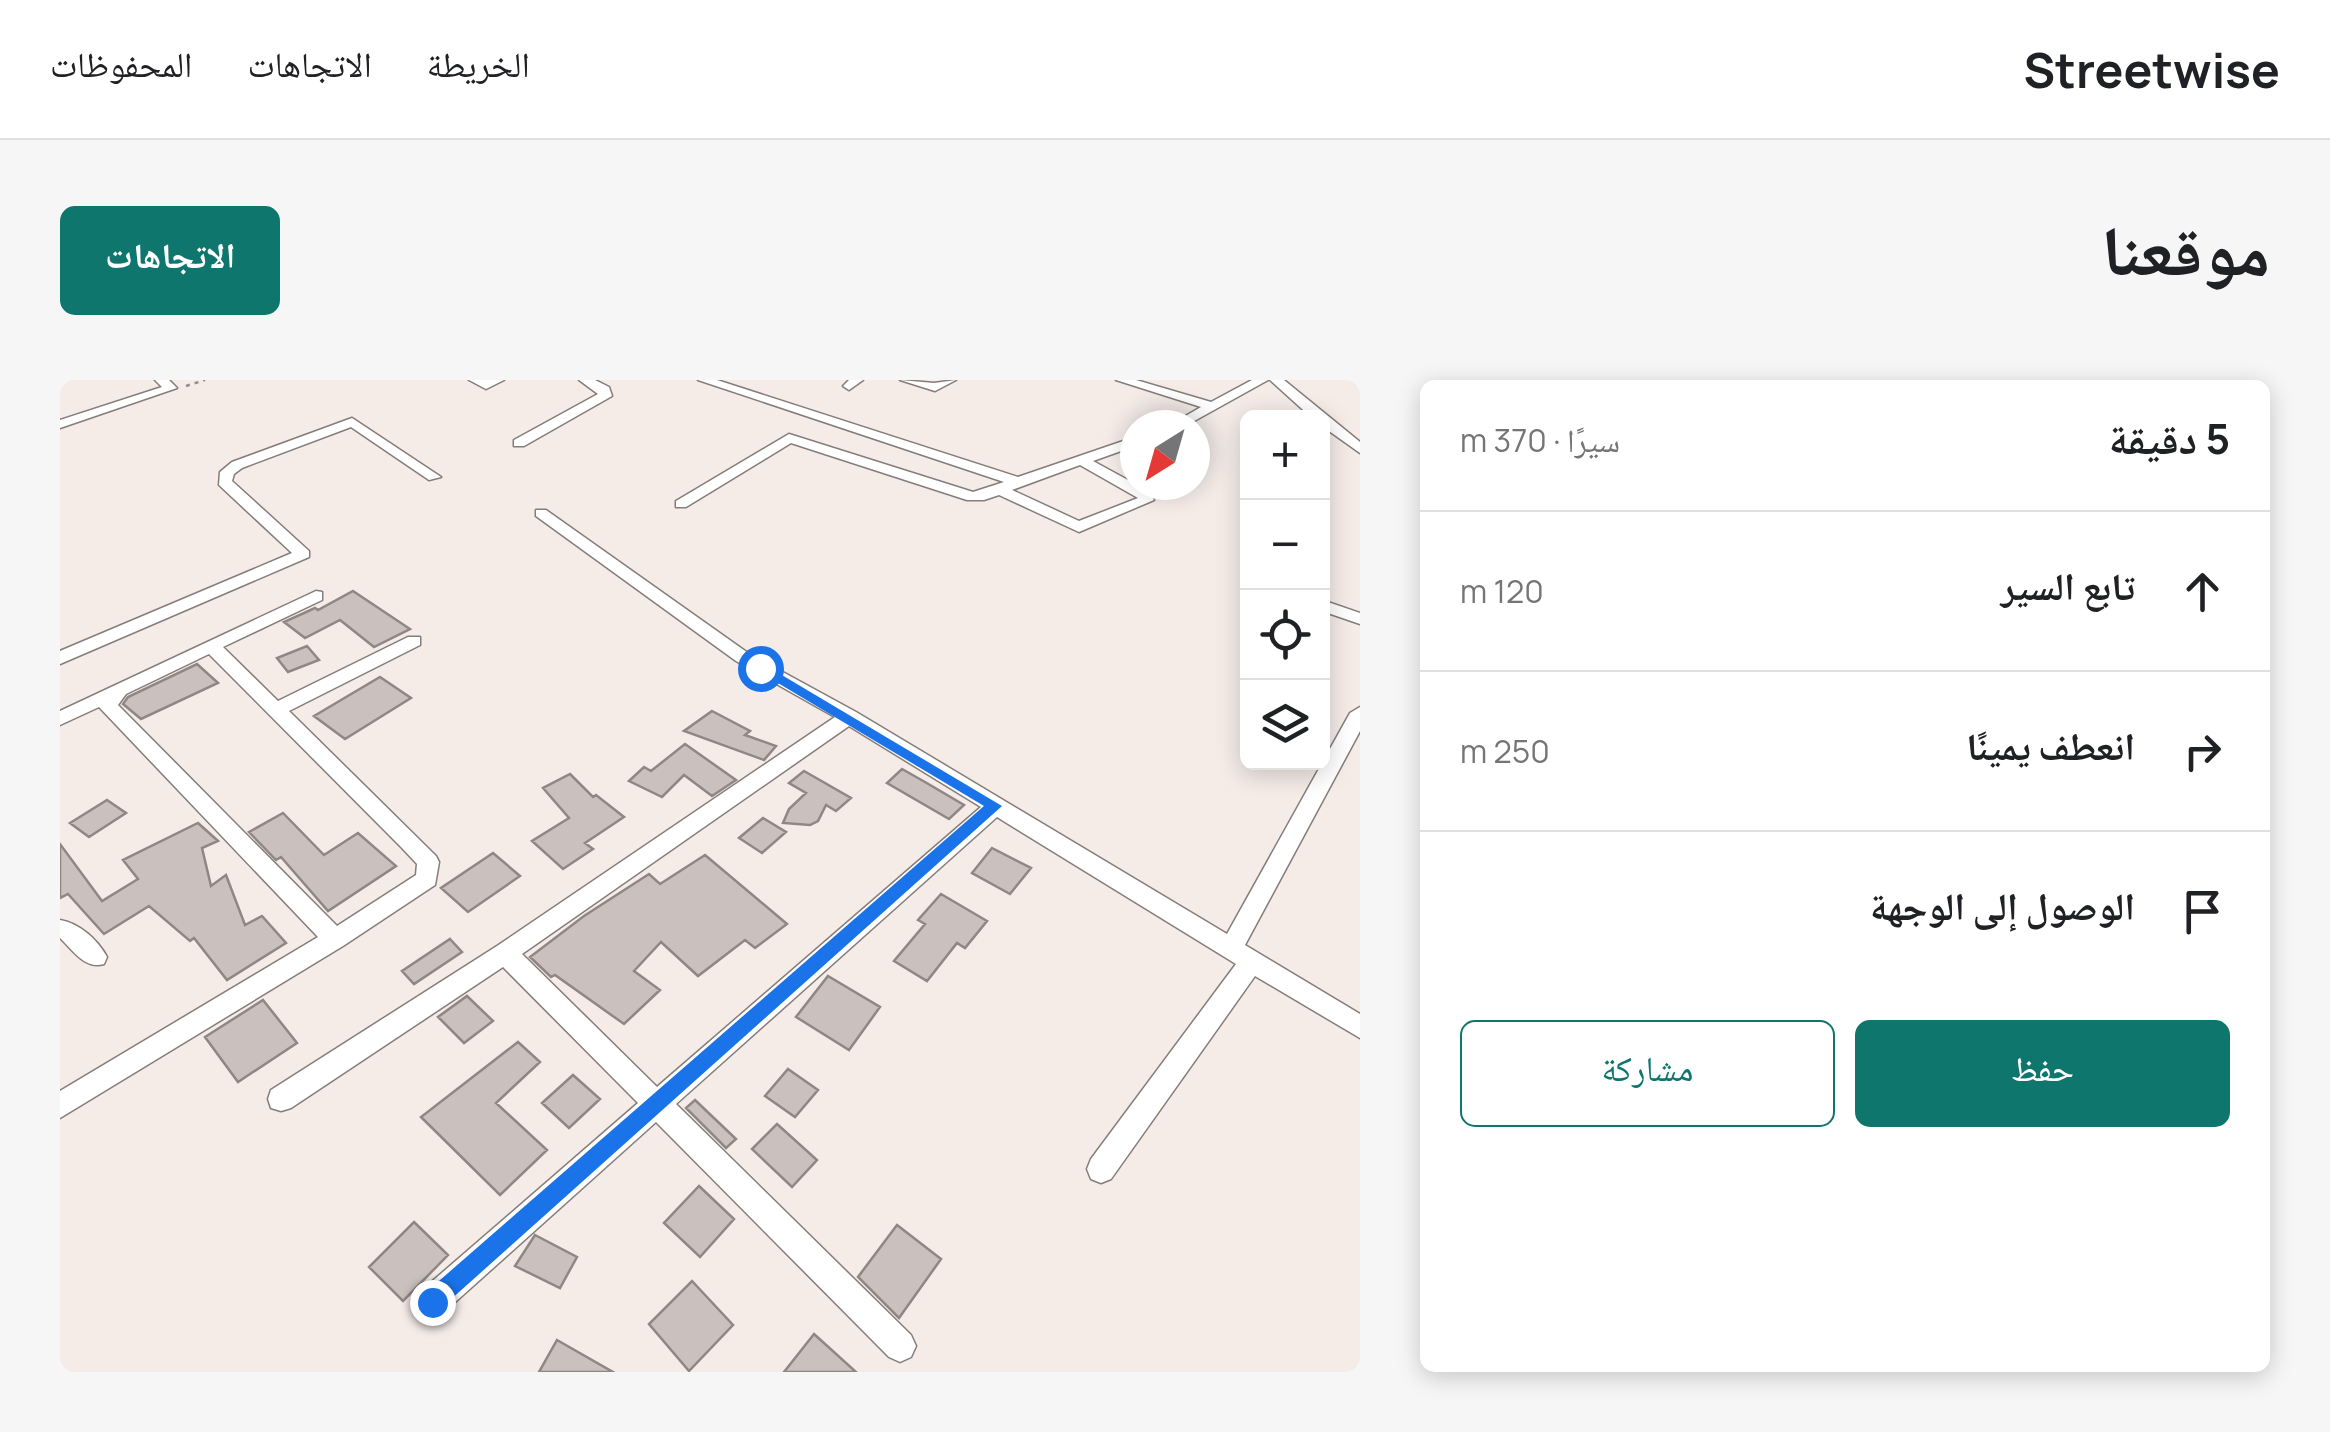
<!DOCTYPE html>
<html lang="ar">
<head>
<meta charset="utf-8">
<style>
  body { margin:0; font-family:Manrope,"Noto Naskh Arabic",sans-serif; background:#f6f6f6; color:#202124; direction:rtl }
  .controls { position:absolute; right:30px; top:30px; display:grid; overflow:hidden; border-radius:15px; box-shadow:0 5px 25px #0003 }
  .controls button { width:90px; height:90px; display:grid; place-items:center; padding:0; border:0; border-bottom:2px solid #e0e0e0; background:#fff; color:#202124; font:50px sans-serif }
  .compass { position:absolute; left:1060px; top:30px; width:90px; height:90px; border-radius:50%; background:#fff; box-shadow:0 5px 25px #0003; rotate:217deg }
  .stop { position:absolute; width:30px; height:30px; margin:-22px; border:8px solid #1a73e8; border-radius:50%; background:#fff }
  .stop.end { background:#1a73e8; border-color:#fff; box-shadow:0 2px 10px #0008 }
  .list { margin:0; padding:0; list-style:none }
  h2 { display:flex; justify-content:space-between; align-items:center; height:130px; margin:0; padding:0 40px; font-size:42px }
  h2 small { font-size:32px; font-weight:400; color:#757577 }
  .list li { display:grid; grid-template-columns:65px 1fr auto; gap:30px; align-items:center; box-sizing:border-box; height:160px; padding:0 40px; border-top:2px solid #e0e0e0 }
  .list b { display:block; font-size:38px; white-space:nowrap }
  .list em { font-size:32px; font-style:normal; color:#757577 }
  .actions { display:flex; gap:20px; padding:30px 40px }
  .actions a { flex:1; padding:22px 0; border:2px solid #0f766e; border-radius:15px; text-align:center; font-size:35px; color:#0f766e }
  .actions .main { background:#0f766e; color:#fff }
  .icon { flex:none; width:55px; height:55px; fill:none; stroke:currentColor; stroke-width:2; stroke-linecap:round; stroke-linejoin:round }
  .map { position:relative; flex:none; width:1300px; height:992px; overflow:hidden; direction:ltr; border-radius:15px }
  header { display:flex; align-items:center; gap:60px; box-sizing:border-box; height:140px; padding:0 50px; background:#fff; border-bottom:2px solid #e0e0e0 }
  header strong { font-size:48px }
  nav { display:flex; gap:55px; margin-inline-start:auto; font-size:35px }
  .intro { display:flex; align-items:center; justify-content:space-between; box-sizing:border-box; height:240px; padding:0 60px }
  h1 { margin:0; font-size:70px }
  .button { padding:25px 45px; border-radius:15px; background:#0f766e; color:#fff; font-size:35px; font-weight:700 }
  main { display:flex; gap:60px; padding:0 60px }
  aside { flex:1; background:#fff; border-radius:15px; box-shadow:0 5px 25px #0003 }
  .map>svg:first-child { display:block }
</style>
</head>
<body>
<header>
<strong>Streetwise</strong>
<nav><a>الخريطة</a><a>الاتجاهات</a><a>المحفوظات</a></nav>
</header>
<div class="intro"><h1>موقعنا</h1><a class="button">الاتجاهات</a></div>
<main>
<aside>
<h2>5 دقيقة<small>سيرًا · 370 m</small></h2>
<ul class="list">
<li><svg class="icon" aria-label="ahead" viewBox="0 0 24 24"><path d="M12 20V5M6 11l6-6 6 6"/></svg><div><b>تابع السير</b></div><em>120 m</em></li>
<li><svg class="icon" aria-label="right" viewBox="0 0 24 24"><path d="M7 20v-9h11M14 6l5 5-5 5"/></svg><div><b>انعطف يمينًا</b></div><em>250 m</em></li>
<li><svg class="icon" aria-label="arrive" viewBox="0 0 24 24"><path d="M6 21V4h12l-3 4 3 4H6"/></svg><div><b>الوصول إلى الوجهة</b></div></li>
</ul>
<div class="actions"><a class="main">حفظ</a><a>مشاركة</a></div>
</aside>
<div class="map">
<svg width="1300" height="992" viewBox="0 0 1300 992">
  <rect width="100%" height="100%" fill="#f5ece8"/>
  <path fill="#cac1be" stroke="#908784" stroke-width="2.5" d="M 293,211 L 350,249 L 314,267 L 280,240 L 245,258 L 224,242 L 255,228 L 258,230 Z
    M 247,266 L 259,280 L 228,292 L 217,278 Z
    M 137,284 L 158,303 L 81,339 L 63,324 L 68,317 Z
    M 320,297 L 351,318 L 285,359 L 254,336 Z
    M 652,331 L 690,351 L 685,355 L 716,366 L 704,380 L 624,351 Z
    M 625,364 L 676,400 L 652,416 L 624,395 L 602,417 L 569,401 L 584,387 L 591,391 Z
    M 842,389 L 865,402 L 904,425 L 889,439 L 827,403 Z
    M 744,391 L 791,418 L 776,431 L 766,425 L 758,441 L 750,445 L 723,443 L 729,429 L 746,413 L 729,403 Z
    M 510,394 L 533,417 L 536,415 L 564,437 L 525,463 L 533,469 L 503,489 L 472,461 L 509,438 L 483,408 Z
    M 47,420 L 66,433 L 29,457 L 10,443 Z
    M 223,433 L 264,475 L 298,453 L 336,486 L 268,531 L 221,477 L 216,480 L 189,452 Z
    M 703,438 L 726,452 L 702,473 L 679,458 Z
    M 138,443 L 158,461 L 142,468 L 151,506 L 166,495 L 185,545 L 202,536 L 226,563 L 167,600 L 134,558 L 130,561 L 89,526 L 44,554 L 8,514 L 0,518 L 0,464 L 42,521 L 78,499 L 63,480 Z
    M 932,468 L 971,488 L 950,514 L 912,493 Z
    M 433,473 L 460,496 L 408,532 L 381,508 Z
    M 645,475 L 727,544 L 695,568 L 685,560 L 638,596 L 601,562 L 574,591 L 600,610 L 564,644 L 495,595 L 491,597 L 470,577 L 524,536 L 589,494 L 600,504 Z
    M 881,514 L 927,541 L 905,568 L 897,563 L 867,601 L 834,581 L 865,544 L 858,540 Z
    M 390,559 L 402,572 L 354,604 L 342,591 Z
    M 768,596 L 820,627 L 789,670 L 736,637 Z
    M 407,616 L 433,641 L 404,663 L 378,637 Z
    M 203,620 L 237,663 L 178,702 L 145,657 Z
    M 458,662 L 480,682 L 436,723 L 487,770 L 440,815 L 361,737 Z
    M 728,689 L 758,710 L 735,737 L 705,716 Z
    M 513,695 L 540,719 L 509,748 L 482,723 Z
    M 635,720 L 676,759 L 666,768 L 626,728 Z
    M 717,744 L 757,780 L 732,807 L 692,769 Z
    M 639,806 L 674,839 L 640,877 L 604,843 Z
    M 354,842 L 388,875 L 343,921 L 309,887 Z
    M 837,845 L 881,879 L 839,938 L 798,897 Z
    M 475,855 L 517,877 L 500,908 L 455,886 Z
    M 632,901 L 673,945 L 629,991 L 589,944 Z
    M 754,954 L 796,992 L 724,992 Z
    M 497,960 L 553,992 L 479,992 Z"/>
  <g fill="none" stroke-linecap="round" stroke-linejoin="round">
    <g stroke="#857d7a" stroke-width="3">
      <path id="street" d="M 95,0 L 109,0 L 117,8 L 0,48 L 0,40 L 102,7 Z
        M 409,0 L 444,0 L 426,9 Z
        M 519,0 L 535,0 L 549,7 L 552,16 L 464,66 L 454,66 L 454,60 L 538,14 Z
        M 638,0 L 657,0 L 958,97 L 1075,57 L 1075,66 L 1033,81 L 1088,111 L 1094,120 L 1019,152 L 939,115 L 924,120 L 907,120 L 731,63 L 626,127 L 616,127 L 616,121 L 729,54 L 913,112 L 944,102 ZM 1020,85 L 1078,118 L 1019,141 L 952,110 Z
        M 789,0 L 803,0 L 789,10 L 783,6 Z
        M 840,0 L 874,3 L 896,0 L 875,11 Z
        M 1056,0 L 1076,0 L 1151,22 L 1192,0 L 1208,0 L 1127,45 L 1110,45 L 1141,27 Z
        M 1210,0 L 1224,0 L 1300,62 L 1300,73 L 1262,46 L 1262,38 L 1252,38 Z
        M 292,38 L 381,97 L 369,100 L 291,47 L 182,88 L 174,94 L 172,101 L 249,171 L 249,177 L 0,284 L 0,271 L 232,173 L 159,105 L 160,92 L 172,82 Z
        M 476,130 L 486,130 L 688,273 L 796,332 L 1167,554 L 1290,333 L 1300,327 L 1300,351 L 1185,565 L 1300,634 L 1300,658 L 1195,596 L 1051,799 L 1041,803 L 1031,799 L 1027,789 L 1031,779 L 1176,584 L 937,437 L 616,724 L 851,955 L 856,966 L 851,977 L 840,982 L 829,977 L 596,742 L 383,933 L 372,937 L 361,933 L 357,922 L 361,911 L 578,723 L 443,587 L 231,728 L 221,731 L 211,728 L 208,719 L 211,710 L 437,566 L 775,337 L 676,281 L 476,136 ZM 789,346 L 921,427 L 597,707 L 462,574 Z
        M 256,211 L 262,212 L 262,220 L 163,267 L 218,321 L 348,257 L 360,257 L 360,265 L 229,331 L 376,476 L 379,482 L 375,505 L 283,566 L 0,738 L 0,711 L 258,557 L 39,327 L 0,345 L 0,331 ZM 149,274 L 342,468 L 357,484 L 356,495 L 277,546 L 58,325 L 66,314 Z
        M 1262,220 L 1300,233 L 1300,244 L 1262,231 Z
        M 0,540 C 19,543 38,560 47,577 L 44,584 C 25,590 13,570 0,558 Z"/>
    </g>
    <path stroke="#948d8b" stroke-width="2.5" stroke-dasharray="4 5" stroke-linecap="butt" d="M 126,6 L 145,0"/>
    <use href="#street" fill="#fff" fill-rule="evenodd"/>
  </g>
  <path fill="#1a73e8" d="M 696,285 L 705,285 L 942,426 L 379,930 L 372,933 L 364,930 L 360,922 L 364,914 L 924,426 L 696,290 Z"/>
</svg>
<div class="controls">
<button>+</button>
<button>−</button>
<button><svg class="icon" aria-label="locate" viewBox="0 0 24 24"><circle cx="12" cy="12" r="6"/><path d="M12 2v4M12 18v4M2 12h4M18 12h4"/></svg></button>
<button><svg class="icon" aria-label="layers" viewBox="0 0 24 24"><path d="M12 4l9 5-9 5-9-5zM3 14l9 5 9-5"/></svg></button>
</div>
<svg class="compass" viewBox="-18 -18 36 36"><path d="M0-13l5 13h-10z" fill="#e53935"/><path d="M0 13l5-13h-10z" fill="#757577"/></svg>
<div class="stop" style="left:700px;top:288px"></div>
<div class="stop end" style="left:372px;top:922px"></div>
</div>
</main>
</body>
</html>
